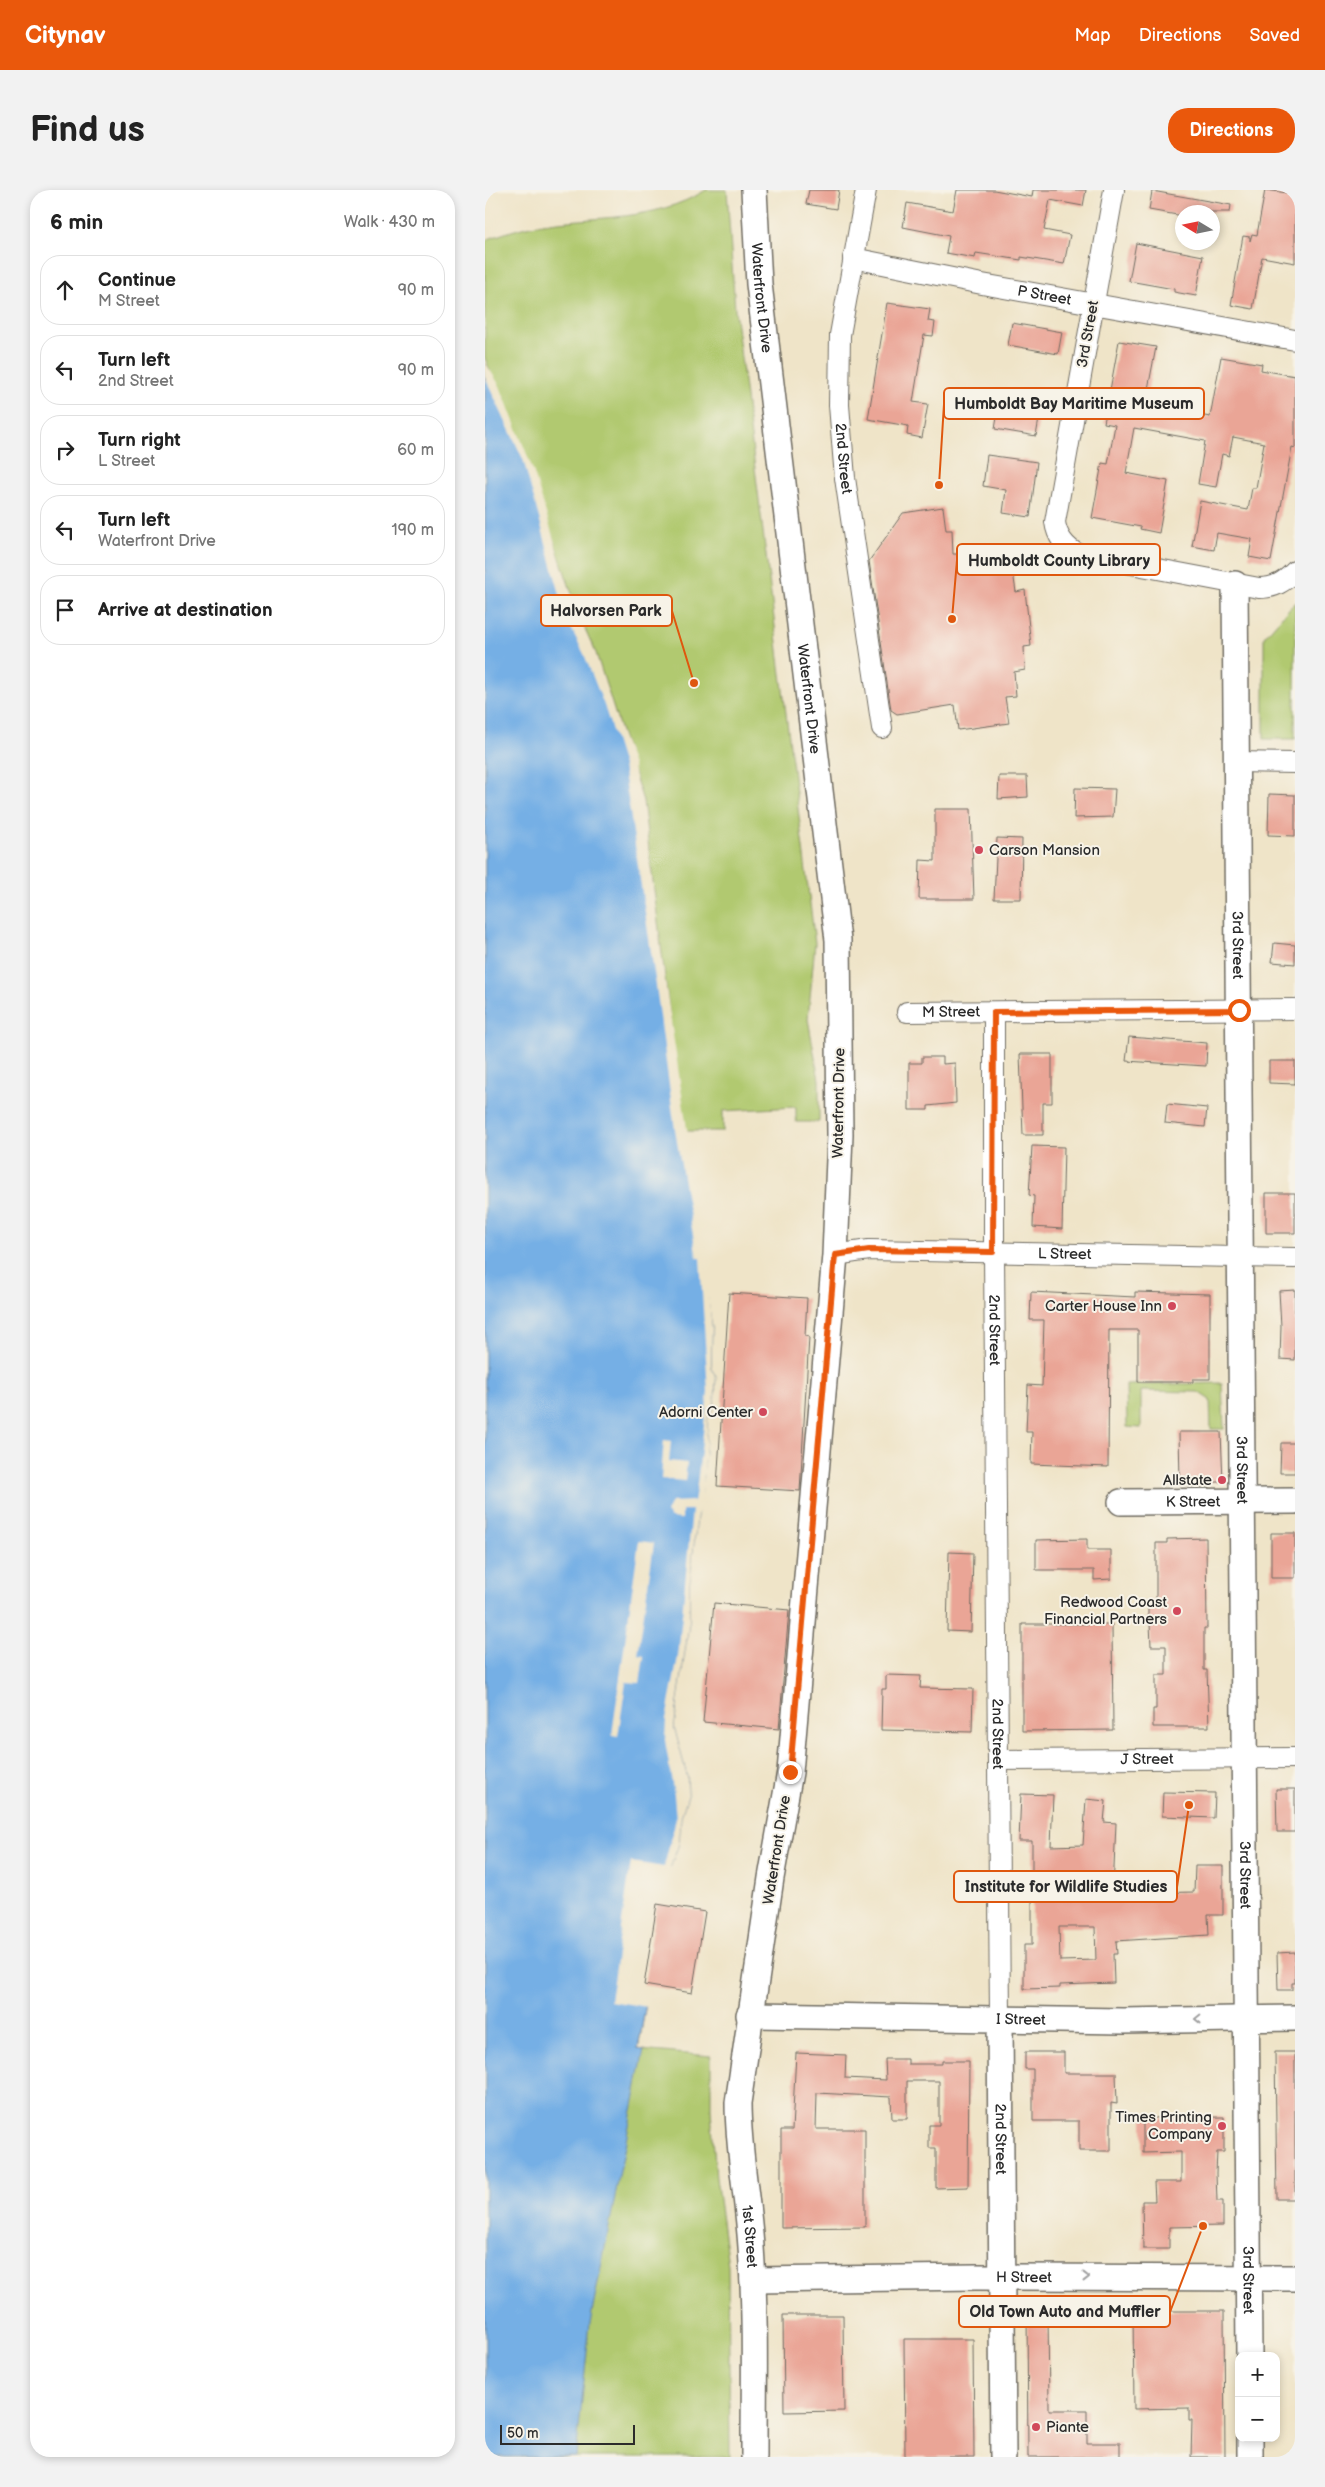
<!DOCTYPE html>
<html lang="en">
<head>
<meta charset="utf-8">
<style>
  body { margin:0; font-family:"Balsamiq Sans",sans-serif; background:#f2f2f2; color:#222 }
  .controls { position:absolute; right:15px; bottom:15px; display:grid; overflow:hidden; border-radius:10px; box-shadow:0 2px 8px #0003 }
  .controls button { width:45px; height:45px; display:grid; place-items:center; padding:0; border:0; border-bottom:1px solid #e0e0e0; background:#fff; color:#222; font:25px sans-serif }
  .compass { position:absolute; left:690px; top:15px; width:45px; height:45px; border-radius:50%; background:#fff; box-shadow:0 2px 8px #0003; rotate:280deg }
  .scale { position:absolute; left:15px; bottom:12px; width:135px; box-sizing:border-box; padding-left:5px; border:2px solid #2b2b2b; border-top:0; font-size:14px; line-height:18px; white-space:nowrap; color:#2b2b2b; -webkit-text-stroke:4px #f7f3e8; paint-order:stroke }
  .stop { position:absolute; width:15px; height:15px; margin:-11px; border:4px solid #ea580c; border-radius:50%; background:#fff }
  .stop.end { background:#ea580c; border-color:#fff; box-shadow:0 1px 5px #0008 }
  .list { margin:0; padding:0; list-style:none }
  h2 { display:flex; justify-content:space-between; align-items:center; height:65px; margin:0; padding:0 20px; font-size:21px }
  h2 small { font-size:16px; font-weight:400; color:#767676 }
  .list li { display:grid; grid-template-columns:32px 1fr auto; gap:15px; align-items:center; box-sizing:border-box; height:70px; margin:0 10px 10px; padding:0 10px; border:1px solid #e0e0e0; border-radius:20px }
  .list b { display:block; font-size:19px; white-space:nowrap }
  .list p { margin:0; font-size:16px; white-space:nowrap; color:#767676 }
  .list em { font-size:16px; font-style:normal; color:#767676 }
  .icon { flex:none; width:28px; height:28px; fill:none; stroke:currentColor; stroke-width:2; stroke-linecap:round; stroke-linejoin:round }
  .map { position:relative; flex:none; width:810px; height:2267px; overflow:hidden; border-radius:20px }
  header { display:flex; align-items:center; gap:30px; box-sizing:border-box; height:70px; padding:0 25px; background:#ea580c; color:#fff }
  header strong { font-size:24px }
  nav { display:flex; gap:28px; margin-inline-start:auto; font-size:18px }
  .intro { display:flex; align-items:center; justify-content:space-between; box-sizing:border-box; height:120px; padding:0 30px }
  h1 { margin:0; font-size:35px }
  .button { padding:12px 22px; border-radius:20px; background:#ea580c; color:#fff; font-size:18px; font-weight:700 }
  main { display:flex; gap:30px; padding:0 30px }
  aside { flex:1; background:#fff; border-radius:20px; box-shadow:0 2px 8px #0003 }
  .map>svg:first-child { display:block }
</style>
</head>
<body>
<header>
<strong>Citynav</strong>
<nav><a>Map</a><a>Directions</a><a>Saved</a></nav>
</header>
<div class="intro"><h1>Find us</h1><a class="button">Directions</a></div>
<main>
<aside>
<h2>6 min<small>Walk · 430 m</small></h2>
<ul class="list">
<li><svg class="icon" aria-label="ahead" viewBox="0 0 24 24"><path d="M12 20V5M6 11l6-6 6 6"/></svg><div><b>Continue</b><p>M Street</p></div><em>90 m</em></li>
<li><svg class="icon" aria-label="left" viewBox="0 0 24 24"><path d="M17 20v-9H6M10 6l-5 5 5 5"/></svg><div><b>Turn left</b><p>2nd Street</p></div><em>90 m</em></li>
<li><svg class="icon" aria-label="right" viewBox="0 0 24 24"><path d="M7 20v-9h11M14 6l5 5-5 5"/></svg><div><b>Turn right</b><p>L Street</p></div><em>60 m</em></li>
<li><svg class="icon" aria-label="left" viewBox="0 0 24 24"><path d="M17 20v-9H6M10 6l-5 5 5 5"/></svg><div><b>Turn left</b><p>Waterfront Drive</p></div><em>190 m</em></li>
<li><svg class="icon" aria-label="arrive" viewBox="0 0 24 24"><path d="M6 21V4h12l-3 4 3 4H6"/></svg><div><b>Arrive at destination</b></div></li>
</ul>
</aside>
<div class="map">
<svg width="810" height="2267" viewBox="0 0 810 2267">
  <rect width="100%" height="100%" fill="#f7f3e8"/>
  <filter id="ink" filterUnits="userSpaceOnUse"><feTurbulence type="fractalNoise" baseFrequency=".02" numOctaves="2"/><feDisplacementMap in="SourceGraphic" scale="10" xChannelSelector="R" yChannelSelector="G"/><feConvolveMatrix kernelMatrix="1 2 1 2 8 2 1 2 1" color-interpolation-filters="sRGB"/></filter>
  <filter id="wash" filterUnits="userSpaceOnUse"><feTurbulence type="fractalNoise" baseFrequency=".0096" numOctaves="4" result="noise"/><feDisplacementMap in="SourceGraphic" scale="20" xChannelSelector="R" yChannelSelector="G"/><feGaussianBlur stdDeviation="1.12" result="paint"/><feColorMatrix in="noise" values="0 0 0 0 0 0 0 0 0 0 0 0 0 0 0 0 0 1.4 0 .05"/><feComposite in="paint" operator="in"/></filter>
  <g filter="url(#wash)">
    <rect width="100%" height="100%" fill="#efe4c8"/>
    <path fill="#b1c96f" stroke="#6e7a4d" d="M 221,0 L 242,0 L 250,120 L 330,753 L 323,829 L 334,890 L 334,932 L 311,932 L 311,917 L 238,921 L 238,941 L 199,941 L 158,611 L 111,463 L 96,430 L 45,281 L 0,168 L 0,50 C 17,44 34,38 51,35 C 111,25 167,33 221,0 Z
      M 810,412 L 810,549 L 779,549 L 779,447 Z
      M 737,1193 L 739,1239 L 726,1239 L 725,1210 L 713,1202 L 656,1201 L 656,1238 L 642,1237 L 641,1195 Z
      M 160,1818 L 153,1860 L 226,1866 L 226,1920 L 231,1988 L 243,2075 L 245,2267 L 36,2267 Z"/>
    <path fill="#74afe5" stroke="#506d88" d="M 0,174 L 45,281 L 92,437 L 145,571 L 227,1138 L 226,1179 L 231,1186 L 229,1218 L 223,1225 L 216,1311 L 212,1325 L 204,1397 L 204,1432 L 189,1537 L 202,1587 L 203,1605 L 196,1626 L 194,1653 L 185,1678 L 153,1859 L 159,1860 L 105,2133 L 91,2267 L 0,2267 Z"/>
    <path fill="#efe4c8" d="M 0,172 L 15,196 L 48,280 L 95,436 L 148,575 L 221,1067 L 219,1067 L 227,1138 L 226,1179 L 231,1186 L 229,1218 L 223,1225 L 217,1311 L 219,1312 L 212,1325 L 204,1397 L 204,1432 L 189,1537 L 202,1587 L 203,1605 L 196,1626 L 194,1653 L 185,1678 L 188,1678 L 163,1817 L 125,1811 L 146,1672 L 179,1677 L 191,1629 L 189,1605 L 180,1550 L 181,1530 L 193,1467 L 207,1320 L 197,1320 L 197,1329 L 186,1328 L 181,1323 L 186,1312 L 209,1311 L 212,1294 L 223,1202 L 215,1068 L 212,1068 L 190,940 L 171,795 L 138,575 L 119,515 L 99,464 L 82,430 L 38,269 L 0,187 Z
      M 179,1250 L 186,1251 L 184,1271 L 202,1273 L 200,1291 L 176,1289 Z
      M 154,1351 L 169,1353 L 153,1465 L 159,1466 L 155,1493 L 141,1492 L 133,1546 L 127,1545 Z"/>
    <g id="blocks">
      <path fill="#eaa596" fill-rule="evenodd" d="M 324,0 L 354,0 L 351,19 L 321,14 Z
        M 472,0 L 509,0 L 547,7 L 548,0 L 601,0 L 598,16 L 565,10 L 559,40 L 585,45 L 579,74 L 536,67 L 536,70 L 491,63 L 490,68 L 461,63 L 464,46 L 418,37 L 422,13 L 468,21 Z
        M 780,0 L 810,4 L 810,73 L 777,67 L 768,119 L 746,115 L 758,46 L 765,47 L 765,51 L 767,44 L 772,45 Z
        M 667,1 L 746,15 L 745,22 L 698,22 L 698,26 L 664,20 Z
        M 651,53 L 718,66 L 711,106 L 689,102 L 689,99 L 644,91 Z
        M 402,113 L 445,119 L 443,131 L 450,132 L 448,146 L 439,145 L 428,212 L 443,214 L 437,248 L 422,245 L 423,236 L 383,229 Z
        M 527,133 L 577,142 L 573,164 L 523,155 Z
        M 634,151 L 671,157 L 660,215 L 725,227 L 736,167 L 777,174 L 776,180 L 810,186 L 810,258 L 807,257 L 786,371 L 764,367 L 767,349 L 732,343 L 729,360 L 707,356 L 715,311 L 763,320 L 767,298 L 771,298 L 779,253 L 748,247 L 744,266 L 737,264 L 731,297 L 713,294 L 720,251 L 649,238 L 641,283 L 683,291 L 674,343 L 655,339 L 656,337 L 607,328 L 617,273 L 623,274 L 630,235 L 619,233 Z
        M 514,216 L 555,223 L 551,246 L 510,239 Z
        M 502,265 L 552,272 L 545,327 L 518,323 L 521,300 L 498,296 Z
        M 458,317 L 461,340 L 467,340 L 468,364 L 472,364 L 474,379 L 508,374 L 509,384 L 528,382 L 531,402 L 540,400 L 546,456 L 539,457 L 540,480 L 529,482 L 531,506 L 520,507 L 524,533 L 473,540 L 470,515 L 412,524 L 406,520 L 384,371 L 418,323 Z
        M 514,586 L 542,586 L 543,607 L 513,609 Z
        M 590,598 L 630,599 L 628,627 L 589,628 Z
        M 784,604 L 810,605 L 810,646 L 783,645 Z
        M 450,619 L 486,619 L 489,709 L 434,709 L 435,670 L 450,671 Z
        M 512,648 L 537,649 L 536,709 L 509,709 Z
        M 789,753 L 810,755 L 810,774 L 787,772 Z
        M 644,847 L 722,853 L 721,876 L 641,871 Z
        M 535,864 L 567,864 L 567,913 L 558,913 L 558,945 L 538,945 Z
        M 437,867 L 458,867 L 458,874 L 470,873 L 471,913 L 443,916 L 443,920 L 424,920 L 424,873 L 437,873 Z
        M 784,871 L 810,871 L 810,894 L 784,893 Z
        M 682,914 L 722,918 L 720,937 L 680,933 Z
        M 547,956 L 579,957 L 577,1039 L 548,1037 L 549,1006 L 544,1005 Z
        M 781,1003 L 810,1003 L 810,1043 L 781,1043 Z
        M 810,1100 L 810,1170 L 795,1169 L 796,1136 L 794,1101 Z
        M 546,1102 L 650,1107 L 650,1102 L 725,1104 L 725,1189 L 708,1189 L 708,1192 L 653,1192 L 653,1140 L 624,1140 L 623,1277 L 546,1274 L 547,1242 L 541,1242 L 543,1195 L 557,1196 L 559,1130 L 545,1130 Z
        M 244,1103 L 322,1108 L 320,1146 L 324,1147 L 315,1301 L 232,1296 Z
        M 694,1242 L 736,1242 L 738,1292 L 695,1292 Z
        M 796,1253 L 810,1253 L 810,1283 L 795,1283 Z
        M 786,1343 L 810,1343 L 810,1388 L 786,1388 Z
        M 721,1348 L 722,1438 L 719,1438 L 719,1480 L 722,1480 L 724,1537 L 668,1537 L 668,1519 L 671,1519 L 671,1485 L 681,1485 L 681,1456 L 666,1456 L 665,1433 L 663,1433 L 663,1410 L 671,1410 L 671,1353 L 682,1353 L 682,1349 Z
        M 602,1349 L 602,1360 L 626,1360 L 626,1389 L 609,1390 L 609,1380 L 551,1380 L 551,1350 Z
        M 464,1362 L 488,1363 L 486,1442 L 462,1441 Z
        M 229,1413 L 304,1420 L 294,1539 L 218,1532 Z
        M 537,1434 L 627,1434 L 628,1540 L 537,1541 Z
        M 401,1485 L 436,1486 L 435,1498 L 488,1499 L 487,1542 L 396,1540 L 397,1499 L 401,1499 Z
        M 791,1599 L 810,1599 L 810,1642 L 792,1642 Z
        M 678,1602 L 730,1603 L 729,1628 L 677,1626 Z
        M 536,1604 L 568,1605 L 566,1656 L 598,1655 L 601,1609 L 621,1611 L 619,1632 L 631,1633 L 628,1700 L 661,1701 L 661,1703 L 709,1702 L 710,1676 L 738,1676 L 738,1725 L 723,1725 L 724,1745 L 631,1751 L 632,1764 L 628,1764 L 629,1793 L 575,1795 L 575,1798 L 539,1799 L 539,1755 L 547,1755 L 547,1651 L 534,1651 ZM 574,1737 L 610,1737 L 611,1770 L 575,1771 Z
        M 172,1714 L 220,1722 L 207,1803 L 159,1795 Z
        M 810,1762 L 810,1793 L 807,1793 L 807,1800 L 793,1800 L 792,1763 Z
        M 540,1862 L 579,1862 L 579,1883 L 631,1883 L 632,1914 L 626,1913 L 626,1961 L 594,1961 L 594,1931 L 548,1931 L 548,1879 L 540,1879 Z
        M 790,1862 L 810,1862 L 810,2009 L 792,2009 Z
        M 311,1863 L 361,1865 L 360,1888 L 401,1890 L 400,1869 L 423,1869 L 423,1874 L 457,1874 L 457,1871 L 484,1871 L 483,1997 L 451,1998 L 451,1958 L 444,1958 L 444,1935 L 454,1935 L 454,1891 L 422,1891 L 422,1929 L 407,1929 L 406,1907 L 332,1903 L 331,1939 L 380,1939 L 380,2037 L 296,2038 L 296,1940 L 307,1940 Z
        M 739,1927 L 739,1962 L 732,1962 L 731,1983 L 732,2011 L 738,2011 L 738,2036 L 684,2037 L 684,2059 L 658,2059 L 657,2011 L 670,2011 L 669,1992 L 696,1992 L 696,1962 L 658,1963 L 658,1928 Z
        M 542,2121 L 563,2121 L 564,2220 L 602,2220 L 602,2253 L 635,2253 L 635,2267 L 543,2267 Z
        M 648,2121 L 739,2121 L 740,2267 L 706,2267 L 707,2230 L 704,2230 L 704,2218 L 649,2219 Z
        M 298,2125 L 358,2125 L 359,2221 L 299,2222 Z
        M 419,2149 L 488,2149 L 489,2267 L 420,2267 Z"/>
    </g>
  </g>
  <g filter="url(#ink)">
    <use href="#blocks" fill-opacity="0" stroke="#706c62" stroke-width="1"/>
    <g fill="none" stroke-linecap="round" stroke-linejoin="round">
      <g stroke="#706c62" stroke-width="22">
        <g id="minor">
          <path id="s1" d="M 381,0 L 355,145 L 354,215 L 360,288 L 397,538"/>
          <path d="M 629,0 L 570,332 C 572,347 580,357 593,364 L 774,398 C 790,398 799,392 810,381"/>
          <path id="s2" d="M 368,68 L 497,94 L 810,150"/>
          <path d="M 751,572 L 810,573"/>
          <path id="s3" d="M 422,822 L 810,819"/>
          <path id="s4" d="M 509,822 L 509,1062 L 515,1829"/>
          <path id="s5" d="M 350,1065 L 384,1060 L 810,1068"/>
          <path id="s6" d="M 513,1570 L 810,1568"/>
        </g>
      </g>
      <g stroke="#706c62" stroke-width="28">
        <g id="tertiary">
          <path id="s7" d="M 269,0 L 274,94 L 353,750 L 355,945 L 350,1065 L 305,1582 L 286,1688 L 253,1913 C 253,1961 263,2009 266,2057 C 271,2127 269,2197 269,2267"/>
          <path id="s8" d="M 750,394 L 764,2166"/>
          <path id="s9" d="M 636,1312 L 810,1311"/>
          <path id="s10" d="M 264,1825 L 638,1831 L 810,1828"/>
          <path id="s11" d="M 515,1829 L 518,2267"/>
          <path id="s12" d="M 268,2090 L 491,2087 L 810,2088"/>
          <path d="M 765,2248 L 765,2267"/>
        </g>
      </g>
      <use href="#minor" stroke="#fff" stroke-width="20"/>
      <use href="#tertiary" stroke="#fff" stroke-width="25"/>
    </g>
    <defs><path id="oneway-chevron" d="M-2-3.5L2.5 0L-2 3.5" fill="none" stroke-width="1.6" stroke-linecap="round" stroke-linejoin="round" transform="scale(1.25)"/></defs>
    <g stroke="#a0a0a0">
      <use href="#oneway-chevron" transform="translate(713 1829) rotate(179)"/>
      <use href="#oneway-chevron" transform="translate(601 2087)"/>
    </g>
  </g>
  <g fill="none" stroke-linecap="round" stroke-linejoin="round" filter="url(#ink)">
    <path stroke="#ea580c" stroke-width="6" d="M 305,1582 L 350,1065 L 384,1060 L 508,1062 L 509,822 L 754,820"/>
  </g>
  <g fill="#d1495b" stroke="#f7f3e8" stroke-width="2">
    <circle cx="494" cy="660" r="5"/>
    <circle cx="687" cy="1116" r="5"/>
    <circle cx="278" cy="1222" r="5"/>
    <circle cx="737" cy="1290" r="5"/>
    <circle cx="692" cy="1421" r="5"/>
    <circle cx="737" cy="1936" r="5"/>
    <circle cx="551" cy="2237" r="5"/>
  </g>
  <g text-anchor="middle" dominant-baseline="central" stroke-width="4" stroke-linejoin="round" paint-order="stroke">
    <g font-size="15" fill="#2b2b2b" stroke="#f7f3e8">
      <text stroke="none"><textPath href="#s2" startOffset="195">P Street</textPath></text>
      <text stroke="none"><textPath href="#s7" startOffset="108">Waterfront Drive</textPath></text>
      <text transform="translate(603 144) rotate(-80)">3rd Street</text>
      <text stroke="none"><textPath href="#s1" startOffset="271">2nd Street</textPath></text>
      <text stroke="none"><textPath href="#s7" startOffset="512">Waterfront Drive</textPath></text>
      <text stroke="none"><textPath href="#s8" startOffset="361">3rd Street</textPath></text>
      <text stroke="none"><textPath href="#s3" startOffset="44">M Street</textPath></text>
      <text transform="translate(354 913) rotate(-89)">Waterfront Drive</text>
      <text stroke="none"><textPath href="#s5" startOffset="230">L Street</textPath></text>
      <text stroke="none"><textPath href="#s4" startOffset="318">2nd Street</textPath></text>
      <text stroke="none"><textPath href="#s8" startOffset="886">3rd Street</textPath></text>
      <text stroke="none"><textPath href="#s9" startOffset="72">K Street</textPath></text>
      <text stroke="none"><textPath href="#s4" startOffset="722">2nd Street</textPath></text>
      <text stroke="none"><textPath href="#s6" startOffset="149">J Street</textPath></text>
      <text transform="translate(292 1660) rotate(-81)">Waterfront Drive</text>
      <text stroke="none"><textPath href="#s8" startOffset="1291">3rd Street</textPath></text>
      <text stroke="none"><textPath href="#s10" startOffset="272">I Street</textPath></text>
      <text stroke="none"><textPath href="#s11" startOffset="120">2nd Street</textPath></text>
      <text stroke="none"><textPath href="#s7" startOffset="2058">1st Street</textPath></text>
      <text stroke="none"><textPath href="#s12" startOffset="271">H Street</textPath></text>
      <text stroke="none"><textPath href="#s8" startOffset="1696">3rd Street</textPath></text>
    </g>
    <g font-size="15" fill="#2b2b2b" stroke="#f7f3e8" text-anchor="end">
      <text x="504" y="660" text-anchor="start">Carson Mansion</text>
      <text x="677" y="1116">Carter House Inn</text>
      <text x="268" y="1222">Adorni Center</text>
      <text x="727" y="1290">Allstate</text>
      <text x="682" y="1412">Redwood Coast<tspan x="682" dy="17">Financial Partners</tspan></text>
      <text x="727" y="1927">Times Printing<tspan x="727" dy="17">Company</tspan></text>
      <text x="561" y="2237" text-anchor="start">Piante</text>
    </g>
  </g>
  <path fill="none" stroke="#df570e" stroke-width="2" d="M454 295L459 214M467 429L472 370M209 493L187 421M704 1615L692 1697M718 2036L685 2122"/>
  <g fill="#df570e" stroke="#f7f3e8" stroke-width="2">
    <circle cx="454" cy="295" r="5"/>
    <circle cx="467" cy="429" r="5"/>
    <circle cx="209" cy="493" r="5"/>
    <circle cx="704" cy="1615" r="5"/>
    <circle cx="718" cy="2036" r="5"/>
  </g>
  <g fill="#f7f3e8" stroke="#df570e" stroke-width="2">
    <rect x="459" y="198" width="260" height="31" rx="5"/>
    <rect x="472" y="354" width="203" height="31" rx="5"/>
    <rect x="56" y="405" width="131" height="31" rx="5"/>
    <rect x="469" y="1681" width="223" height="31" rx="5"/>
    <rect x="474" y="2106" width="211" height="31" rx="5"/>
  </g>
  <g font-size="16" text-anchor="middle" font-weight="bold" fill="#2b2b2b">
    <text x="589" y="219">Humboldt Bay Maritime Museum</text>
    <text x="574" y="376">Humboldt County Library</text>
    <text x="121" y="426">Halvorsen Park</text>
    <text x="581" y="1702">Institute for Wildlife Studies</text>
    <text x="580" y="2127">Old Town Auto and Muffler</text>
  </g>
</svg>
<div class="controls">
<button>+</button>
<button>−</button>
</div>
<svg class="compass" viewBox="-18 -18 36 36"><path d="M0-13l5 13h-10z" fill="#e53935"/><path d="M0 13l5-13h-10z" fill="#767676"/></svg>
<div class="scale">50 m</div>
<div class="stop" style="left:754px;top:820px"></div>
<div class="stop end" style="left:305px;top:1582px"></div>
</div>
</main>
</body>
</html>
